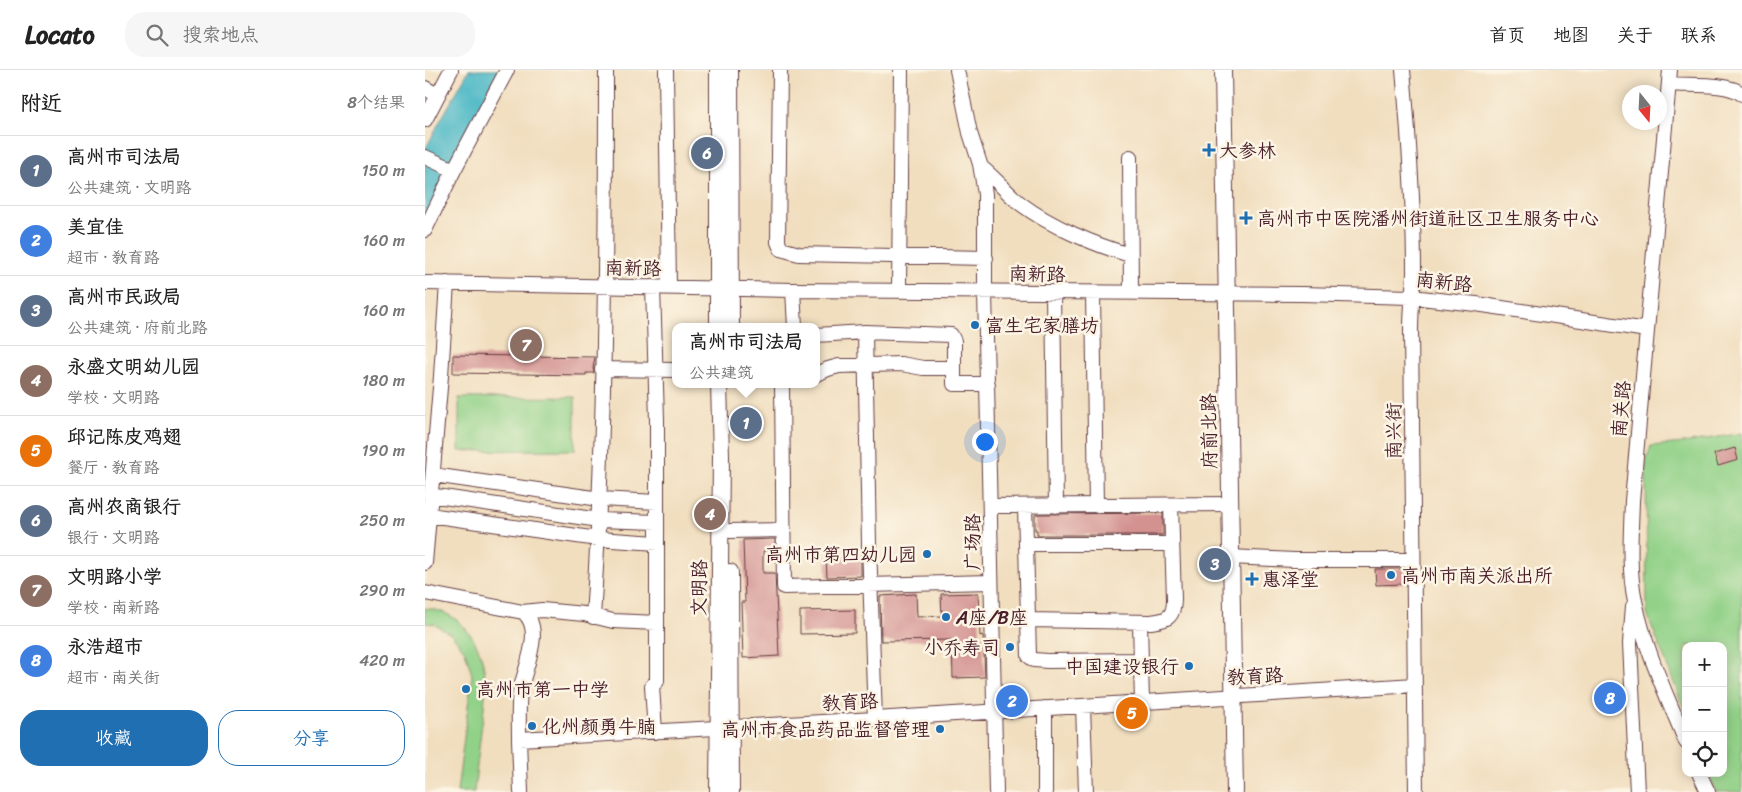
<!DOCTYPE html>
<html lang="zh">
<head>
<meta charset="utf-8">
<style>
  body { margin:0; font-family:Sriracha,"LXGW WenKai TC",sans-serif; background:#f6f6f6; color:#222 }
  .controls { position:absolute; right:15px; bottom:15px; display:grid; overflow:hidden; border-radius:10px; box-shadow:0 2px 12px #0003 }
  .controls button { width:45px; height:45px; display:grid; place-items:center; padding:0; border:0; border-bottom:1px solid #e0e0e0; background:#fff; color:#222; font:25px sans-serif }
  .compass { position:absolute; left:1197px; top:15px; width:45px; height:45px; border-radius:50%; background:#fff; box-shadow:0 2px 12px #0003; rotate:162deg }
  .you { position:absolute; left:559px; top:371px; width:18px; height:18px; margin:-12px; border:4px solid #fff; border-radius:50%; background:#1a73e8; box-shadow:0 0 0 8px #1a73e833 }
  .badge { display:grid; place-items:center; width:32px; height:32px; border-radius:50%; background:#1f6fb2; color:#fff; font-size:16px; font-weight:700 }
  .pin { position:absolute; translate:-50% -50%; border:2px solid #fff; box-shadow:0 1px 5px #0006 }
  .popup { position:absolute; left:247px; top:253px; width:148px; height:65px; box-sizing:border-box; display:grid; place-content:center; border-radius:10px; background:#fff; filter:drop-shadow(0 1px 4px #0005); font-size:16px; white-space:nowrap; color:#767676 }
  .popup b { font-size:19px; color:#222 }
  .popup::after { content:''; position:absolute; left:50%; top:100%; margin-left:-10px; border:10px solid transparent; border-top-color:#fff }
  .list { margin:0; padding:0; list-style:none }
  h2 { display:flex; justify-content:space-between; align-items:center; height:65px; margin:0; padding:0 20px; font-size:21px }
  h2 small { font-size:16px; font-weight:400; color:#767676 }
  .list li { display:grid; grid-template-columns:32px 1fr auto; gap:15px; align-items:center; box-sizing:border-box; height:70px; padding:0 20px; border-top:1px solid #e0e0e0 }
  .list b { display:block; font-size:19px; white-space:nowrap }
  .list p { margin:0; font-size:16px; white-space:nowrap; color:#767676 }
  .list em { font-size:16px; font-style:normal; color:#767676 }
  .actions { display:flex; gap:10px; padding:15px 20px }
  .actions a { flex:1; padding:11px 0; border:1px solid #1f6fb2; border-radius:20px; text-align:center; font-size:18px; color:#1f6fb2 }
  .actions .main { background:#1f6fb2; color:#fff }
  .icon { flex:none; width:28px; height:28px; fill:none; stroke:currentColor; stroke-width:2; stroke-linecap:round; stroke-linejoin:round }
  .map { position:relative; flex:none; width:1317px; height:722px; overflow:hidden }
  header { display:flex; align-items:center; gap:30px; box-sizing:border-box; height:70px; padding:0 25px; background:#fff; border-bottom:1px solid #e0e0e0 }
  header strong { font-size:24px }
  nav { display:flex; gap:28px; margin-inline-start:auto; font-size:18px }
  .search { width:350px; height:45px; background:#f6f6f6; display:flex; align-items:center; gap:12px; box-sizing:border-box; padding:0 18px; border-radius:20px; color:#767676; font-size:19px }
  main { display:flex }
  aside { flex:1; background:#fff }
  .map>svg:first-child { display:block }
</style>
</head>
<body>
<header>
<strong>Locato</strong>
<div class="search"><svg class="icon" aria-label="search" viewBox="0 0 24 24"><circle cx="10" cy="10" r="6"/><path d="M15 15l6 6"/></svg>搜索地点</div>
<nav><a>首页</a><a>地图</a><a>关于</a><a>联系</a></nav>
</header>
<main>
<aside>
<h2>附近<small>8个结果</small></h2>
<ul class="list">
<li><span class="badge" style="background:#5c6f8a">1</span><div><b>高州市司法局</b><p>公共建筑 · 文明路</p></div><em>150 m</em></li>
<li><span class="badge" style="background:#3f7fe0">2</span><div><b>美宜佳</b><p>超市 · 教育路</p></div><em>160 m</em></li>
<li><span class="badge" style="background:#5c6f8a">3</span><div><b>高州市民政局</b><p>公共建筑 · 府前北路</p></div><em>160 m</em></li>
<li><span class="badge" style="background:#8d6e63">4</span><div><b>永盛文明幼儿园</b><p>学校 · 文明路</p></div><em>180 m</em></li>
<li><span class="badge" style="background:#e8710a">5</span><div><b>邱记陈皮鸡翅</b><p>餐厅 · 教育路</p></div><em>190 m</em></li>
<li><span class="badge" style="background:#5c6f8a">6</span><div><b>高州农商银行</b><p>银行 · 文明路</p></div><em>250 m</em></li>
<li><span class="badge" style="background:#8d6e63">7</span><div><b>文明路小学</b><p>学校 · 南新路</p></div><em>290 m</em></li>
<li><span class="badge" style="background:#3f7fe0">8</span><div><b>永浩超市</b><p>超市 · 南关街</p></div><em>420 m</em></li>
</ul>
<div class="actions"><a class="main">收藏</a><a>分享</a></div>
</aside>
<div class="map">
<svg width="1317" height="722" viewBox="0 0 1317 722">
  <rect width="100%" height="100%" fill="#fcf5e5"/>
  <filter id="ink" filterUnits="userSpaceOnUse"><feTurbulence type="fractalNoise" baseFrequency=".02" numOctaves="2"/><feDisplacementMap in="SourceGraphic" scale="10" xChannelSelector="R" yChannelSelector="G"/><feConvolveMatrix kernelMatrix="1 2 1 2 8 2 1 2 1" color-interpolation-filters="sRGB"/></filter>
  <filter id="wash" filterUnits="userSpaceOnUse"><feTurbulence type="fractalNoise" baseFrequency=".0096" numOctaves="4" result="noise"/><feDisplacementMap in="SourceGraphic" scale="20" xChannelSelector="R" yChannelSelector="G"/><feGaussianBlur stdDeviation="1.12" result="paint"/><feColorMatrix in="noise" values="0 0 0 0 0 0 0 0 0 0 0 0 0 0 0 0 0 1.4 0 .05"/><feComposite in="paint" operator="in"/></filter>
  <g filter="url(#wash)">
    <rect width="100%" height="100%" fill="#f1debf"/>
    <path fill="#92d188" stroke="#6e785a" d="M 150,327 L 150,380 L 34,381 L 34,328 Z
      M 1317,363 L 1317,722 L 1291,722 L 1284,703 L 1298,703 L 1298,576 L 1261,576 L 1261,644 L 1222,544 L 1221,392 L 1226,376 L 1259,373 Z
      M 0,538 C 16,540 30,546 40,558 C 67,588 61,624 56,661 C 54,681 51,702 49,722 L 32,722 L 47,605 L 40,581 L 27,565 L 9,554 L 0,553 Z"/>
    <path fill="#4bb8c6" stroke="#4a6c78" d="M 44,0 L 74,0 L 44,56 L 0,151 L 0,80 L 15,51 Z"/>
    <g id="blocks">
      <path fill="#d39190" d="M 28,285 L 170,287 L 168,298 L 169,303 L 161,303 L 161,305 L 28,303 Z
        M 1310,378 L 1313,390 L 1293,396 L 1289,384 Z
        M 736,443 L 738,444 L 738,465 L 612,465 L 612,460 L 610,460 L 610,445 L 614,444 Z
        M 350,469 L 350,480 L 338,481 L 338,503 L 350,503 L 354,586 L 318,588 L 316,532 L 320,532 L 318,470 Z
        M 436,487 L 436,506 L 402,507 L 401,488 Z
        M 950,499 L 980,499 L 980,514 L 951,515 Z
        M 553,523 L 555,566 L 558,565 L 560,607 L 528,608 L 527,570 L 456,571 L 455,526 L 491,524 L 492,547 L 517,546 L 516,524 Z
        M 430,540 L 430,563 L 375,564 L 375,541 Z"/>
    </g>
  </g>
  <g filter="url(#ink)">
    <use href="#blocks" fill-opacity="0" stroke="#633c41" stroke-width="1"/>
    <g fill="none" stroke-linecap="round" stroke-linejoin="round">
      <g stroke="#633c41" stroke-width="16">
        <path id="minor" d="M 241,0 L 244,218
          M 355,0 L 353,172 L 356,179 L 374,184 L 561,188
          M 532,0 L 545,63 L 555,94 L 560,124 L 560,222 L 571,722
          M 978,0 C 984,67 989,135 989,203 C 988,222 986,241 986,260 L 991,722
          M 1245,0 L 1207,431 C 1206,463 1203,498 1210,531 C 1220,580 1242,626 1261,672
          M 1244,14 C 1264,16 1302,12 1317,24
          M 0,18 L 12,25
          M 0,50 L 26,0
          M 0,87 L 29,100
          M 705,87 L 706,223
          M 556,97 C 570,108 582,123 596,134 C 625,156 670,175 705,185
          M 0,160 L 29,100 L 82,0
          M 0,213 L 368,220 L 877,224 L 986,227 L 1051,234 L 1222,260
          M 228,217 L 232,350 L 232,611 L 227,616 L 230,662
          M 368,220 L 370,257
          M 474,220 L 476,0
          M 628,223 L 631,436
          M 668,223 L 671,436
          M 440,262 L 444,474 L 450,649
          M 391,265 L 440,262 L 526,265 L 529,271 L 529,314 L 563,314
          M 177,299 L 251,300
          M 391,304 L 403,299 L 414,296 L 476,294 L 498,298 L 529,298
          M 357,314 L 359,517 L 566,512
          M 8,405 L 175,429 L 232,432
          M 5,425 L 174,450 L 232,452
          M 565,436 L 805,434
          M 600,436 L 604,586 L 609,590 L 623,591 L 716,590
          M 4,445 L 173,469 L 232,473
          M 305,461 L 359,460
          M 601,474 L 747,474
          M 805,487 L 869,490 L 988,490
          M 0,493 L 16,306 L 22,213
          M 0,523 L 98,542 C 120,559 99,599 95,622 C 93,637 94,654 94,669 L 450,649 L 990,615
          M 1208,536 L 1205,573 L 1212,722
          M 98,542 L 117,540 L 159,544 L 188,551 L 232,553
          M 168,547 C 180,365 181,182 181,0
          M 602,550 L 726,552 C 743,550 749,547 749,529 L 746,436
          M 715,552 L 717,633
          M 658,636 L 661,722
          M 620,638 L 620,722
          M 94,669 L 96,722
          M 1274,703 L 1283,722"/>
      </g>
      <g stroke="#633c41" stroke-width="18">
        <path id="major" d="M 305,0 L 306,257
          M 798,0 L 810,722
          M 293,257 L 293,0
          M 305,502 L 306,722
          M 293,722 L 296,386 L 294,314"/>
      </g>
      <use href="#minor" stroke="#fff" stroke-width="14"/>
      <use href="#major" stroke="#fff" stroke-width="16"/>
    </g>
  </g>
  <g fill="#1f6fb2" stroke="#fcf5e5" stroke-width="2">
    <path d="M781.5 72.5h5v5h5v5h-5v5h-5v-5h-5v-5h5z"/>
    <path d="M818.5 140.5h5v5h5v5h-5v5h-5v-5h-5v-5h5z"/>
    <circle cx="550" cy="255" r="5"/>
    <circle cx="502" cy="484" r="5"/>
    <circle cx="966" cy="505" r="5"/>
    <path d="M824.5 501.5h5v5h5v5h-5v5h-5v-5h-5v-5h5z"/>
    <circle cx="521" cy="547" r="5"/>
    <circle cx="585" cy="577" r="5"/>
    <circle cx="764" cy="596" r="5"/>
    <circle cx="41" cy="619" r="5"/>
    <circle cx="107" cy="656" r="5"/>
    <circle cx="515" cy="659" r="5"/>
  </g>
  <g text-anchor="middle" dominant-baseline="central" stroke-width="5" stroke-linejoin="round" paint-order="stroke">
    <g font-size="19" fill="#4a1f2b" stroke="#fcf5e5" text-anchor="start">
      <text x="794" y="80">大参林</text>
      <text x="832" y="148">高州市中医院潘州街道社区卫生服务中心</text>
      <text x="560" y="255">富生宅家膳坊</text>
      <text x="492" y="484" text-anchor="end">高州市第四幼儿园</text>
      <text x="976" y="505">高州市南关派出所</text>
      <text x="837" y="509">惠泽堂</text>
      <text x="531" y="547">A座/B座</text>
      <text x="575" y="577" text-anchor="end">小乔寿司</text>
      <text x="754" y="596" text-anchor="end">中国建设银行</text>
      <text x="51" y="619">高州市第一中学</text>
      <text x="117" y="656">化州颜勇牛腩</text>
      <text x="505" y="659" text-anchor="end">高州市食品药品监督管理</text>
    </g>
    <g font-size="19" fill="#4a1f2b" stroke="#fcf5e5">
      <text transform="translate(208 198) rotate(1)">南新路</text>
      <text transform="translate(612 204) rotate(1)">南新路</text>
      <text transform="translate(1019 212) rotate(6)">南新路</text>
      <text transform="translate(1196 339) rotate(-85)">南关路</text>
      <text transform="translate(784 361) rotate(-91)">府前北路</text>
      <text transform="translate(968 361) rotate(-90)">南兴街</text>
      <text transform="translate(547 472) rotate(-90)">广场路</text>
      <text transform="translate(274 518) rotate(-89)">文明路</text>
      <text transform="translate(830 606) rotate(-3)">教育路</text>
      <text transform="translate(425 632) rotate(-3)">教育路</text>
    </g>
  </g>
</svg>
<div class="controls">
<button>+</button>
<button>−</button>
<button><svg class="icon" aria-label="locate" viewBox="0 0 24 24"><circle cx="12" cy="12" r="6"/><path d="M12 2v4M12 18v4M2 12h4M18 12h4"/></svg></button>
</div>
<svg class="compass" viewBox="-18 -18 36 36"><path d="M0-13l5 13h-10z" fill="#e53935"/><path d="M0 13l5-13h-10z" fill="#767676"/></svg>
<div class="you"></div>
<div class="pin badge" style="left:321px;top:353px;background:#5c6f8a">1</div>
<div class="popup"><b>高州市司法局</b>公共建筑</div>
<div class="pin badge" style="left:587px;top:631px;background:#3f7fe0">2</div>
<div class="pin badge" style="left:790px;top:494px;background:#5c6f8a">3</div>
<div class="pin badge" style="left:285px;top:444px;background:#8d6e63">4</div>
<div class="pin badge" style="left:707px;top:643px;background:#e8710a">5</div>
<div class="pin badge" style="left:282px;top:83px;background:#5c6f8a">6</div>
<div class="pin badge" style="left:101px;top:275px;background:#8d6e63">7</div>
<div class="pin badge" style="left:1185px;top:628px;background:#3f7fe0">8</div>
</div>
</main>
</body>
</html>
